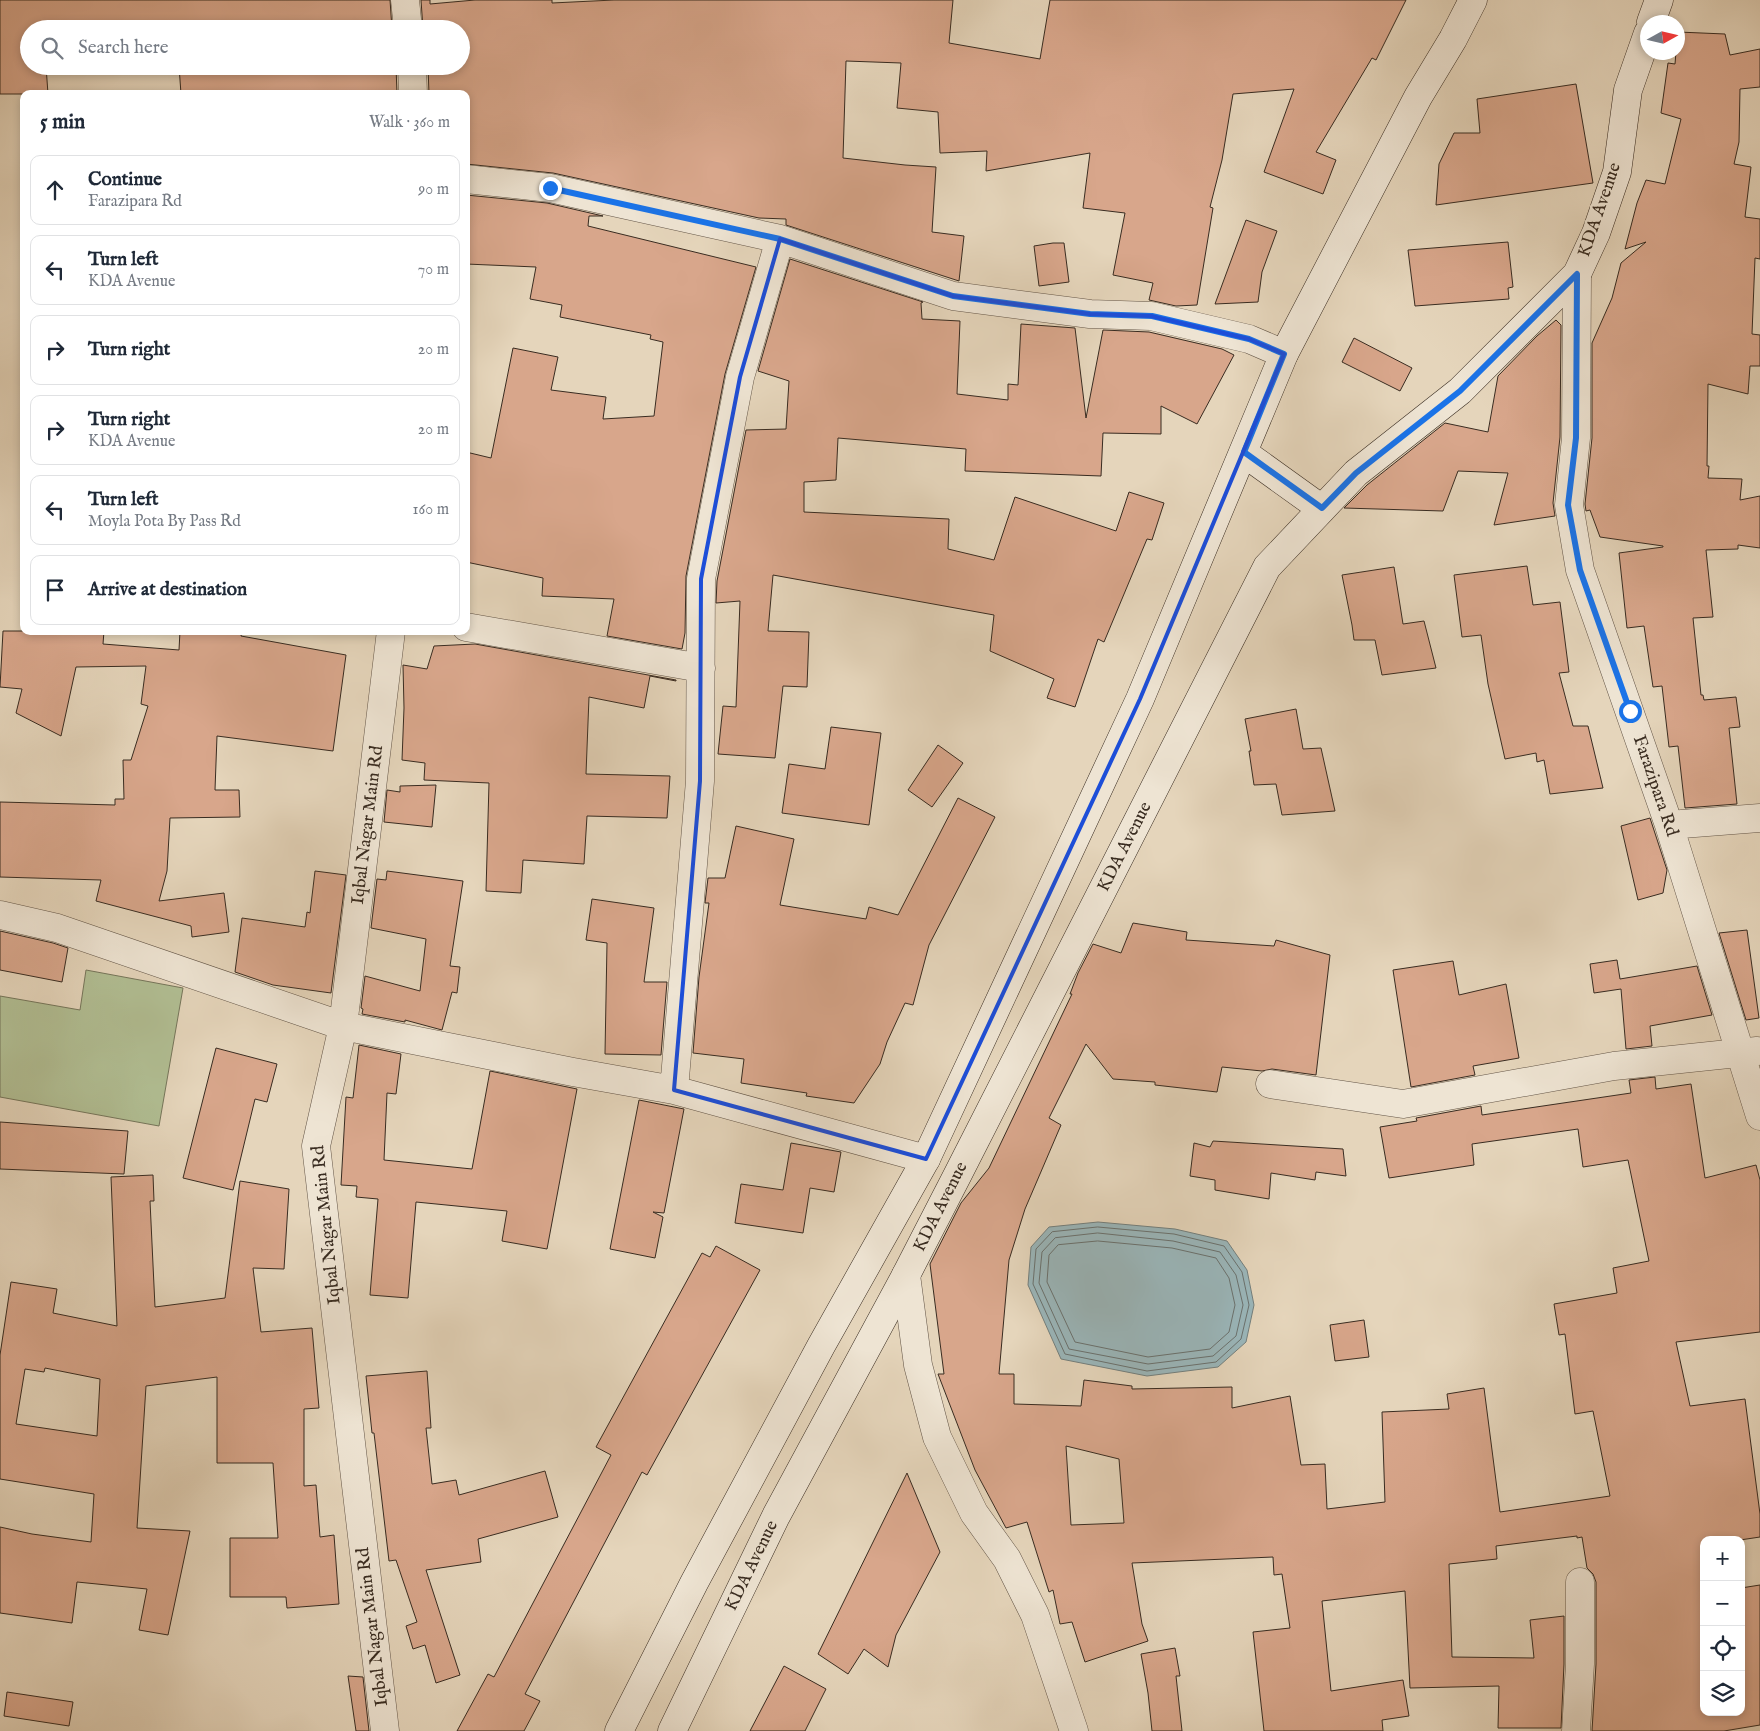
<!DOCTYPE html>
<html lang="en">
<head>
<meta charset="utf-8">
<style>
  body { margin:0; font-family:"IM FELL English",serif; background:#f6f6f7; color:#1f2937 }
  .controls { position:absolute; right:15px; bottom:15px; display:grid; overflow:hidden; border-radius:10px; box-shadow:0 2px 8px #0003 }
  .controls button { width:45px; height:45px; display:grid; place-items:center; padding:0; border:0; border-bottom:1px solid #e0e1e3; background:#fff; color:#1f2937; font:25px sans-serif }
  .compass { position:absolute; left:1640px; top:15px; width:45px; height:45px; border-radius:50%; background:#fff; box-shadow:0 2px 8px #0003; rotate:82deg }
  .stop { position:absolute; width:15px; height:15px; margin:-11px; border:4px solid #1a73e8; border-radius:50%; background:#fff }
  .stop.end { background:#1a73e8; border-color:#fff; box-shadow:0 1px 5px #0008 }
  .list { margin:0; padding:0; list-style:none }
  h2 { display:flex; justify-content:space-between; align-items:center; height:65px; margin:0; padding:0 20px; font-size:21px }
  h2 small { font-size:16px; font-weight:400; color:#747a83 }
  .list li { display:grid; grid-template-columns:32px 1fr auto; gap:15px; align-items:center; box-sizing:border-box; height:70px; margin:0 10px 10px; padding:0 10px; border:1px solid #e0e1e3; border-radius:10px }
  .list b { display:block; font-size:19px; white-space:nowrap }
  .list p { margin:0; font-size:16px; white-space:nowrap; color:#747a83 }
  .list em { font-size:16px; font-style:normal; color:#747a83 }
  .icon { flex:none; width:28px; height:28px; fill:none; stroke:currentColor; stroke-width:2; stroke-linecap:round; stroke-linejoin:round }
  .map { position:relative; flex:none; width:1760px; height:1731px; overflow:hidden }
  .search { position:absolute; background:#fff; box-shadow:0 2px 8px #0003; left:20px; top:20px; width:450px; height:55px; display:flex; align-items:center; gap:12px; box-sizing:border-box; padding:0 18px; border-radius:28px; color:#747a83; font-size:19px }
  .panel { position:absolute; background:#fff; box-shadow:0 2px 8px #0003; left:20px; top:90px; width:450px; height:545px; border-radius:10px }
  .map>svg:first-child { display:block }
</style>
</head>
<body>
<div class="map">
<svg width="1760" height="1731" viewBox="0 0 1760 1731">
  <rect width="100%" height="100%" fill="#e5d5bb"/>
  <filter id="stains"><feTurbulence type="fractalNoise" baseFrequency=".004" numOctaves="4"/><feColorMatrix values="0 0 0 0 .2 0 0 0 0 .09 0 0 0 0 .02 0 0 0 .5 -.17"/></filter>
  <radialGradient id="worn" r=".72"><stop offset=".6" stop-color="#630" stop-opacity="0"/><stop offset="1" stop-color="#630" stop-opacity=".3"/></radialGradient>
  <path fill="#b1be93" stroke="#75755a" d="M 86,970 L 183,988 L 159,1126 L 0,1097 L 0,996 L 80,1010 Z"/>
  <path fill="#9ab6ba" stroke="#737f7d" d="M 1098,1222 L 1175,1229 L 1227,1241 L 1247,1270 L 1254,1305 L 1246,1342 L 1218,1367 L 1147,1376 L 1061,1359 L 1028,1285 L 1031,1247 L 1049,1227 Z"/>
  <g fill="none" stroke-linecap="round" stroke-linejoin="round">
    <path stroke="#6a716e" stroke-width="1" d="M 1098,1227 L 1174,1234 L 1224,1246 L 1242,1272 L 1249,1305 L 1241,1339 L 1216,1362 L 1147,1371 L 1065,1354 L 1033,1284 L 1036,1249 L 1052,1232 Z
      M 1098,1233 L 1173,1241 L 1220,1252 L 1236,1275 L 1243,1305 L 1236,1336 L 1213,1356 L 1148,1364 L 1069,1349 L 1039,1283 L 1042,1252 L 1055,1238 Z
      M 1098,1241 L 1172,1248 L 1216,1258 L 1229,1278 L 1235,1305 L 1229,1332 L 1210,1349 L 1148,1357 L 1075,1342 L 1047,1282 L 1049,1255 L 1058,1245 Z"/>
  </g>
  <path fill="#d8a68b" stroke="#392c21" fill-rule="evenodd" d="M 0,0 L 390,0 L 392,29 L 29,29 L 29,66 L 46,66 L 48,94 L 0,94 Z
    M 421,0 L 430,0 L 430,4 L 475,0 L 552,0 L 552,3 L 614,0 L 953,0 L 949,43 L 1040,59 L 1050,0 L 1406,0 L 1376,60 L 1372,58 L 1316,152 L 1336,160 L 1323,194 L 1264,172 L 1294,89 L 1233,94 L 1222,160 L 1210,207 L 1213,208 L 1197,305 L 1176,306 L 1149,300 L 1153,283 L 1113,275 L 1125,213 L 1083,208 L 1090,153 L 986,171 L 987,151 L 940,153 L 938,112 L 897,108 L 901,63 L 846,61 L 843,158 L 905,165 L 936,167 L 932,232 L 964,236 L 959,281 L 786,225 L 786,219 L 759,218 L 553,173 L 466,164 L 466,94 L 429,94 L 428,66 L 461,66 L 461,29 L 423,29 Z
    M 1678,32 L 1725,34 L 1730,55 L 1760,49 L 1760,87 L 1740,89 L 1739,142 L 1734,164 L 1751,167 L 1745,217 L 1760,219 L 1760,259 L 1755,258 L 1752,334 L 1760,335 L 1760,366 L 1750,366 L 1748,394 L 1708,384 L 1707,466 L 1709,466 L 1708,478 L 1742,479 L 1740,500 L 1760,496 L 1760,548 L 1738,545 L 1738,549 L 1706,550 L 1713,617 L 1693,618 L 1701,695 L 1703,695 L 1704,700 L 1736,697 L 1740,727 L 1729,728 L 1737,804 L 1685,808 L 1678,746 L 1669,747 L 1662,686 L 1653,687 L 1644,626 L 1627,628 L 1619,553 L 1663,547 L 1663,546 L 1600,537 L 1590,510 L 1586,511 L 1585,504 L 1592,438 L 1592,343 L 1612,298 L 1621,263 L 1646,242 L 1625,249 L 1637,203 L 1646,180 L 1665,184 L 1681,119 L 1661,113 L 1668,63 L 1675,64 L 1676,52 L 1678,52 Z
    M 179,66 L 396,66 L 397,94 L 181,94 Z
    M 1576,84 L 1593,183 L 1436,205 L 1439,164 L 1454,133 L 1480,133 L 1477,99 Z
    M 466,195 L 547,203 L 603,216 L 589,216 L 588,226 L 756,267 L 725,374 L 686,576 L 685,633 L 682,649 L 607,636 L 614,599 L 542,596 L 543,578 L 466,562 L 466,452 L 491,458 L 513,348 L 558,357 L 551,390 L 606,397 L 603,419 L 654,416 L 663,342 L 650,339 L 651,335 L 560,317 L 562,305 L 530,299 L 536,267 L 466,264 Z
    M 1246,220 L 1277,231 L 1262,272 L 1258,302 L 1215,304 Z
    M 1508,242 L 1513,287 L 1508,288 L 1509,299 L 1415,306 L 1408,250 Z
    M 1053,243 L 1064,243 L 1069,282 L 1039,286 L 1034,246 Z
    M 790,259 L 923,302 L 921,303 L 922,319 L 960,321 L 957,394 L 1008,400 L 1008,384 L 1018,385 L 1021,324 L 1075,328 L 1086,418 L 1103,330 L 1149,332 L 1222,349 L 1234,355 L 1197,424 L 1161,406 L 1161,434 L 1103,433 L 1101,476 L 965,471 L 966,449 L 838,438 L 836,480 L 804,482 L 804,512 L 949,519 L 948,549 L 994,560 L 1015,497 L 1116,531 L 1129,492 L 1164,503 L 1152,540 L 1147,539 L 1104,642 L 1098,639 L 1075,707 L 1047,698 L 1054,679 L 990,651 L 994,615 L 773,575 L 768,631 L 809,632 L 807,687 L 783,686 L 775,758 L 718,754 L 723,706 L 736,707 L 740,601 L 716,603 L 717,581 L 746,430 L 786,429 L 789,381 L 758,371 Z
    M 1556,320 L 1561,325 L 1560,437 L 1553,503 L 1555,516 L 1494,525 L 1508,473 L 1458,471 L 1443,511 L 1344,508 L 1367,485 L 1445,423 L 1488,432 L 1498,376 L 1537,336 Z
    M 1354,338 L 1412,368 L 1400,391 L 1342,362 Z
    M 1527,566 L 1533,605 L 1560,602 L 1569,672 L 1559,673 L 1573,726 L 1588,726 L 1603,788 L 1550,794 L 1544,760 L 1537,762 L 1536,753 L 1505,759 L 1488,684 L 1481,635 L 1462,637 L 1454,575 Z
    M 1394,567 L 1403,624 L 1424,621 L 1436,668 L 1382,675 L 1375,640 L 1354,640 L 1352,625 L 1342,575 Z
    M 3,631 L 104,631 L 103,644 L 179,650 L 180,631 L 242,631 L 241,636 L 346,655 L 333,751 L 217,736 L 215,790 L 239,790 L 240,817 L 170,818 L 167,871 L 159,901 L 224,893 L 229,932 L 192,937 L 191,926 L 96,901 L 101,880 L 0,877 L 0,802 L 115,805 L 115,799 L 124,799 L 123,760 L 131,760 L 148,706 L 141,704 L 146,666 L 76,667 L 61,736 L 16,713 L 22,689 L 0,687 Z
    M 475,644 L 676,680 L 676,681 L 650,676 L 644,708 L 589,697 L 586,774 L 670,776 L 667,818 L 587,816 L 584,864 L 523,860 L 521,893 L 486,891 L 489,783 L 424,780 L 425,763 L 402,760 L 404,708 L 403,665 L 427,669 L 434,646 Z
    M 1296,709 L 1303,749 L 1321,748 L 1335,811 L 1282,815 L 1276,784 L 1254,785 L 1249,751 L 1251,751 L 1245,719 Z
    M 831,727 L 881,733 L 869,825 L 782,813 L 789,764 L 825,769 Z
    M 938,745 L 963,763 L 932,807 L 908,790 Z
    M 436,785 L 432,827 L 384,822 L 387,790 L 400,792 L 400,786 Z
    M 958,798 L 995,817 L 929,945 L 913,1005 L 905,1003 L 887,1042 L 880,1064 L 854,1103 L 806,1096 L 807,1093 L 741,1083 L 744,1059 L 693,1053 L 699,977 L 709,903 L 705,903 L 708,878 L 725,878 L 736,826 L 794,839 L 780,905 L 866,919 L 869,907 L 898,915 Z
    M 1650,818 L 1667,870 L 1663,893 L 1638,900 L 1621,826 Z
    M 315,871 L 346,875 L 331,993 L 273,985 L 235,972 L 242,918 L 305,927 L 307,912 L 310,913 Z
    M 387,871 L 463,881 L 450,966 L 460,967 L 457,993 L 452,992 L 442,1030 L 405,1020 L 405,1022 L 362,1014 L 363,1009 L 361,1008 L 365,976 L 420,991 L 426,939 L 371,928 L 377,879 L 386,880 Z
    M 592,899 L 654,908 L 644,982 L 667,982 L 661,1055 L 605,1054 L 607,943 L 586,940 Z
    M 1133,923 L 1187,932 L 1186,940 L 1274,946 L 1276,940 L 1330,955 L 1316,1075 L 1272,1069 L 1262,1071 L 1222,1067 L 1217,1092 L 1155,1085 L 1155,1082 L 1113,1079 L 1086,1044 L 1049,1118 L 1061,1125 L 1025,1209 L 1009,1260 L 999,1374 L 1014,1374 L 1014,1404 L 1081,1406 L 1084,1380 L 1132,1386 L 1132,1389 L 1232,1387 L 1232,1408 L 1290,1396 L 1301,1465 L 1325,1464 L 1327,1509 L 1385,1502 L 1382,1412 L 1449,1409 L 1447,1394 L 1484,1388 L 1500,1512 L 1610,1496 L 1593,1411 L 1575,1414 L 1565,1334 L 1559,1335 L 1554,1304 L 1617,1293 L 1613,1268 L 1649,1261 L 1628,1160 L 1583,1167 L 1578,1129 L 1472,1144 L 1474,1165 L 1389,1178 L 1380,1127 L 1417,1121 L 1416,1118 L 1481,1106 L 1482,1115 L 1631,1093 L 1629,1080 L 1655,1077 L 1656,1089 L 1691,1084 L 1705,1178 L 1756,1165 L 1760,1180 L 1760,1332 L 1676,1342 L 1690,1406 L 1745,1399 L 1760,1514 L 1760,1537 L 1740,1540 L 1704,1540 L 1704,1712 L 1741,1712 L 1741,1588 L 1760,1585 L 1760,1725 L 1724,1731 L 1592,1731 L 1596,1664 L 1596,1582 L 1593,1574 L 1587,1568 L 1582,1537 L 1577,1538 L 1577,1536 L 1496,1546 L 1497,1559 L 1449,1564 L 1452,1657 L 1534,1658 L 1530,1620 L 1564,1616 L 1564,1664 L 1561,1728 L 1498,1728 L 1499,1686 L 1410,1688 L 1405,1591 L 1322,1601 L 1331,1691 L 1403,1680 L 1409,1716 L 1382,1720 L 1383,1731 L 1264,1731 L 1253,1632 L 1290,1628 L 1282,1574 L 1274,1575 L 1273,1557 L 1132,1563 L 1142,1624 L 1148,1641 L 1085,1662 L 1072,1622 L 1060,1624 L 1053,1590 L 1049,1592 L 1027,1522 L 1006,1528 L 975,1470 L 938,1374 L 944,1374 L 930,1264 L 961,1203 L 989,1168 L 1072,994 L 1070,994 L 1078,973 L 1093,944 L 1121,953 ZM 1066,1446 L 1119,1459 L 1124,1523 L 1071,1525 Z
    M 1747,930 L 1759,1018 L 1746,1020 L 1719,933 Z
    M 0,931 L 53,943 L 68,948 L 62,982 L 0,970 Z
    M 1617,960 L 1620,979 L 1697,966 L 1712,1015 L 1650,1026 L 1652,1046 L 1626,1049 L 1621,989 L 1594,993 L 1590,964 Z
    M 1453,961 L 1459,995 L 1506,984 L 1519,1058 L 1473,1066 L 1475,1075 L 1411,1087 L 1393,970 Z
    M 359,1045 L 401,1054 L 396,1094 L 387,1093 L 384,1160 L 472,1169 L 490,1071 L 577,1089 L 547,1249 L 502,1241 L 507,1211 L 416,1202 L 408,1298 L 370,1295 L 378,1199 L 356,1197 L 357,1186 L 341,1185 L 346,1097 L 353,1098 Z
    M 216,1048 L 277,1064 L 267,1102 L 255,1099 L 233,1190 L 183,1178 Z
    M 639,1100 L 684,1109 L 664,1213 L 653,1212 L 663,1217 L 655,1258 L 610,1249 Z
    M 0,1122 L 128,1131 L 124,1174 L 0,1169 Z
    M 1213,1141 L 1343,1149 L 1346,1176 L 1316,1172 L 1315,1180 L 1271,1173 L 1269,1199 L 1215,1190 L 1215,1180 L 1190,1176 L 1194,1143 L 1210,1147 Z
    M 791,1143 L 841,1152 L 834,1192 L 810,1188 L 803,1233 L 735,1223 L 741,1184 L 783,1190 Z
    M 153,1175 L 154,1201 L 150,1201 L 155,1307 L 225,1298 L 240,1181 L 289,1189 L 284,1269 L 253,1268 L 261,1332 L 312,1328 L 319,1408 L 304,1409 L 304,1486 L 316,1485 L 320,1537 L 334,1535 L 339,1604 L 287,1608 L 286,1597 L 230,1597 L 230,1538 L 278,1538 L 273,1463 L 217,1463 L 217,1377 L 146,1386 L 137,1528 L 190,1531 L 168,1635 L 139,1630 L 147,1589 L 77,1582 L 72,1623 L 0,1613 L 0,1527 L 32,1534 L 91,1542 L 94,1494 L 0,1479 L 0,1355 L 11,1282 L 57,1289 L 53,1313 L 117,1326 L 111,1177 ZM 45,1368 L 100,1379 L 97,1436 L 16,1424 L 25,1369 L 44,1372 Z
    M 716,1246 L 760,1270 L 647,1475 L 642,1472 L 525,1694 L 540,1701 L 524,1731 L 457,1731 L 488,1674 L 494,1677 L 611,1455 L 596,1447 L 702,1253 L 710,1257 Z
    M 1364,1320 L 1369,1357 L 1335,1361 L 1330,1325 Z
    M 427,1371 L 431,1428 L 426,1428 L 432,1484 L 456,1480 L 459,1495 L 545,1471 L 558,1517 L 478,1539 L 481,1562 L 426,1570 L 460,1675 L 436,1683 L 425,1645 L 413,1649 L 406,1626 L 417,1622 L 396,1560 L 389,1561 L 374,1433 L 372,1433 L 366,1376 Z
    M 907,1473 L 940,1552 L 896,1635 L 888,1667 L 864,1649 L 848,1674 L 818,1654 Z
    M 1175,1648 L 1180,1676 L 1176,1676 L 1182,1731 L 1152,1731 L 1148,1693 L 1141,1654 Z
    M 784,1666 L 826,1689 L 805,1731 L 750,1731 Z
    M 348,1676 L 363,1677 L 369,1731 L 356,1731 Z
    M 7,1692 L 73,1702 L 69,1726 L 4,1716 Z"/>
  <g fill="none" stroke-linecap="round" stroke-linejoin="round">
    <g stroke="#645648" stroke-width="29">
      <path id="street" d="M 405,0 L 408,29
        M 412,66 L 413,94
        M 466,179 L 550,188 L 780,239 L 953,296 L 1090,314 L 1151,316 L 1249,339 L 1284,354
        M 1577,274 L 1576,438 L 1569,505 L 1580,570 L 1669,825 L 1760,1116
        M 466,627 L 701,668
        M 1669,825 L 1760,818
        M 0,915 L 57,928 L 343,1026 L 573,1072 L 674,1090 L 926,1159
        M 1270,1084 L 1403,1104 L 1614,1066 L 1757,1051
        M 674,1090 L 700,781 L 701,579 L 740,377 L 780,239
        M 906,1275 L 918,1365 L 937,1437 L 974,1513 L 1007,1559 L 1035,1615 L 1074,1731
        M 385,1731 L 316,1146 L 343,1026 L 391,631
        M 1576,1731 L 1580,1664 L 1580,1582"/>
    </g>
    <g stroke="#392c21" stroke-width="29">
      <path id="secondary" d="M 1651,22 L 1659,0
        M 1244,453 L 1322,509
        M 619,1731 L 694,1583 L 821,1346 L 926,1159 L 1140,699 L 1284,354 L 1418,97 L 1453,39 L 1473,0
        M 672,1731 L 776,1516 L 906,1275 L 958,1174 L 1267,567 L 1356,473 L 1460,391 L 1577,274 L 1596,233 L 1617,172 L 1628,90 L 1648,33"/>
    </g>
    <use href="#street" stroke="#eee4d3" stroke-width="28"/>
    <use href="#secondary" stroke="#eee4d3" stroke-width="28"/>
  </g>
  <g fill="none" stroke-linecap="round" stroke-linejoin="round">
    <path stroke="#1a73e8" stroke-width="6" d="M 550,188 L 780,239 L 953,296 L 1090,314 L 1152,316 L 1249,339 L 1284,354 L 1244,452 L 1322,508 L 1356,473 L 1460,391 L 1577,274 L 1576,438 L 1568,505 L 1580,570 L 1630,711"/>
  </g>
  <path fill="none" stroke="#1d4ed8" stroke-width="4" stroke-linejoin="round" d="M 780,239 L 953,296 L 1090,314 L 1151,316 L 1249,339 L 1284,354 L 1140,699 L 926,1159 L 674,1090 L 700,781 L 701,579 L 740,377 Z"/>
  <g text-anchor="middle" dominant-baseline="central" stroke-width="5" stroke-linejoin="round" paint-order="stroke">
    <g font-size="18" fill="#392c21" stroke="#eee4d3">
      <text transform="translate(1600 210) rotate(-71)">KDA Avenue</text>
      <text transform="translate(1655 786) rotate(71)">Farazipara Rd</text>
      <text transform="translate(368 825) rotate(-83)">Iqbal Nagar Main Rd</text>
      <text transform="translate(1125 847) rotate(-63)">KDA Avenue</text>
      <text transform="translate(941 1207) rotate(-63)">KDA Avenue</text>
      <text transform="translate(327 1225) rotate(-96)">Iqbal Nagar Main Rd</text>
      <text transform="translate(752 1566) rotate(-64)">KDA Avenue</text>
      <text transform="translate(373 1627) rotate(-97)">Iqbal Nagar Main Rd</text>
    </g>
  </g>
  <rect width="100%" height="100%" filter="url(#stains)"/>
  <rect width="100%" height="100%" fill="url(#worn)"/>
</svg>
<div class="controls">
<button>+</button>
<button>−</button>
<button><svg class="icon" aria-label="locate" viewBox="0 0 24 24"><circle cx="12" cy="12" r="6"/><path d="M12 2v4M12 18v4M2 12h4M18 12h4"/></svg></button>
<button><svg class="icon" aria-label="layers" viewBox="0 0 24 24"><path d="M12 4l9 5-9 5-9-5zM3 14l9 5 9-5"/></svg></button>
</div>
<svg class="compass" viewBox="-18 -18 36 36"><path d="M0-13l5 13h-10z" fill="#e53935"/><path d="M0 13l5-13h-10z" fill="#747a83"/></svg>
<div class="stop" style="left:1630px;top:711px"></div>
<div class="stop end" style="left:550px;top:188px"></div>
<div class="search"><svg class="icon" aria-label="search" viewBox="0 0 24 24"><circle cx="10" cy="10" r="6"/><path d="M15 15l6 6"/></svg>Search here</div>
<section class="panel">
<h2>5 min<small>Walk · 360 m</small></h2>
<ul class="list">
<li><svg class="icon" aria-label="ahead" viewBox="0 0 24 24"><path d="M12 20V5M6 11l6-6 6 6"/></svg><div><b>Continue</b><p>Farazipara Rd</p></div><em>90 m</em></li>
<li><svg class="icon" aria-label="left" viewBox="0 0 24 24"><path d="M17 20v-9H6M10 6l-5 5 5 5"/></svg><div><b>Turn left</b><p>KDA Avenue</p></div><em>70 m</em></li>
<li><svg class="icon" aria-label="right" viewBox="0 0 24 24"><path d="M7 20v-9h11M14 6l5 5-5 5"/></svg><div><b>Turn right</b></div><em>20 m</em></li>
<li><svg class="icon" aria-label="right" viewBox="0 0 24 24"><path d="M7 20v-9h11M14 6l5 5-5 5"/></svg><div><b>Turn right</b><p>KDA Avenue</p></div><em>20 m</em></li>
<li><svg class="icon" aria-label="left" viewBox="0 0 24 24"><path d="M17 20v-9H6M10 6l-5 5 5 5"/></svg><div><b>Turn left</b><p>Moyla Pota By Pass Rd</p></div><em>160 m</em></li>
<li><svg class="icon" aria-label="arrive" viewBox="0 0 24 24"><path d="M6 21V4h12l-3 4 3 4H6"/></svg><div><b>Arrive at destination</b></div></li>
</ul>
</section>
</div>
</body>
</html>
